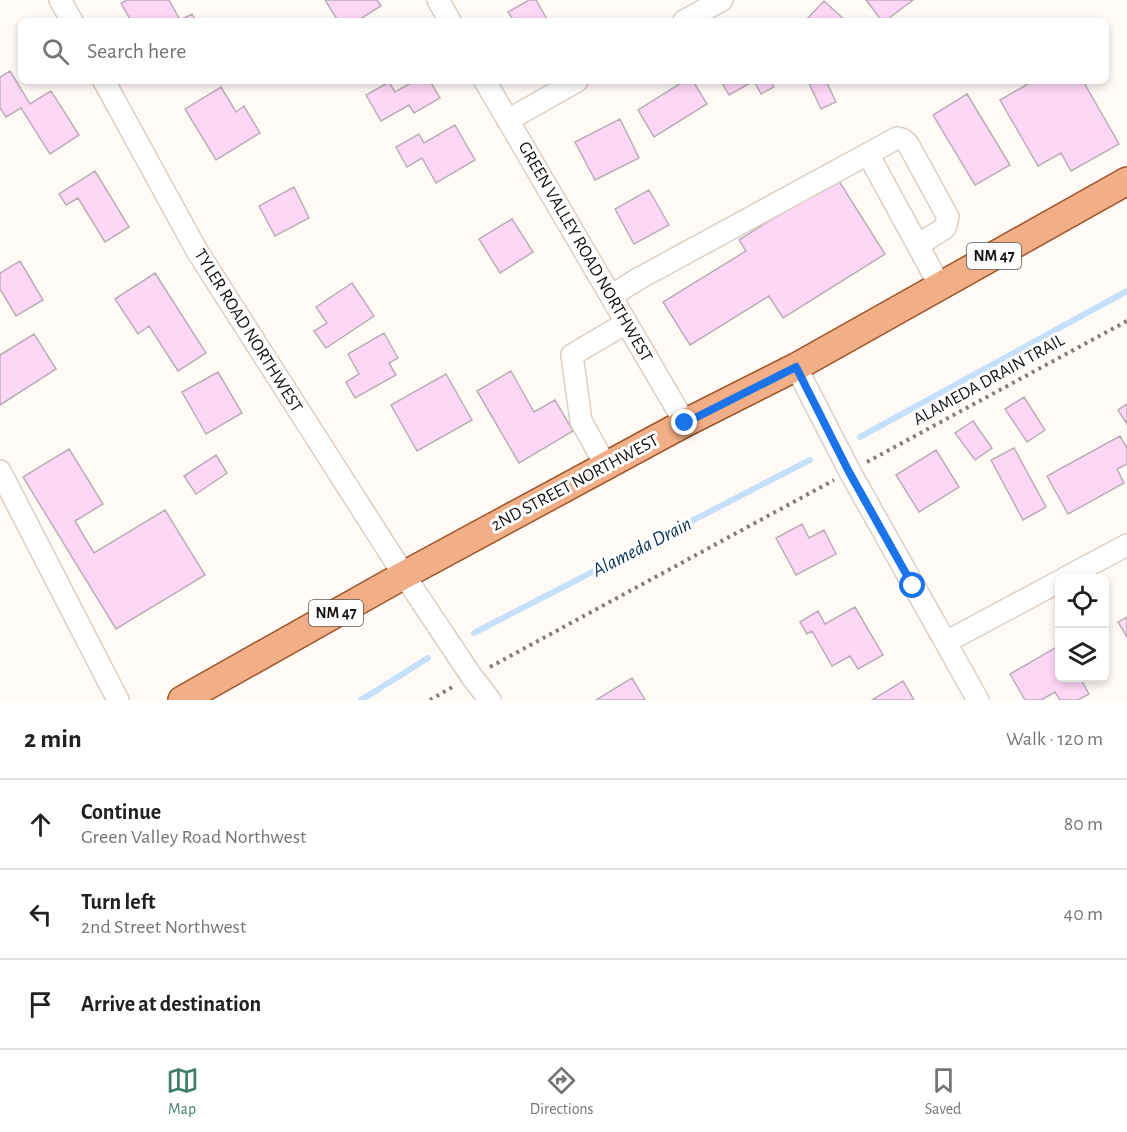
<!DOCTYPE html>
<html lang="en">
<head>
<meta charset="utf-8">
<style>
  body { margin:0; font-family:"Alegreya Sans",sans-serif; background:#f6f6f6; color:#202124 }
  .controls { position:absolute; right:18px; bottom:18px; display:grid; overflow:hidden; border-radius:9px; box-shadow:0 3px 9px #0003 }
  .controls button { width:54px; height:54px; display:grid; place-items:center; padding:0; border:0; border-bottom:2px solid #e0e0e0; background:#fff; color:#202124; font:30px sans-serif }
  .stop { position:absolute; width:18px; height:18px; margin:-14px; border:4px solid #1a73e8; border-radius:50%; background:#fff }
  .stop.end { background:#1a73e8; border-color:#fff; box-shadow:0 2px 6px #0008 }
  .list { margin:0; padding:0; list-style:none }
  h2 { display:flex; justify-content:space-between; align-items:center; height:78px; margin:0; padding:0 24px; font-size:26px }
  h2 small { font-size:20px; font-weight:400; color:#757577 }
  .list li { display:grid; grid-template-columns:39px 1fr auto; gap:18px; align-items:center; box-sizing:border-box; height:90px; padding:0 24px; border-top:2px solid #e0e0e0 }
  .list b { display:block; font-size:22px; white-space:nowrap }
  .list p { margin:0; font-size:20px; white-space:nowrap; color:#757577 }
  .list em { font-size:20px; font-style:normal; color:#757577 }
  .icon { flex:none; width:33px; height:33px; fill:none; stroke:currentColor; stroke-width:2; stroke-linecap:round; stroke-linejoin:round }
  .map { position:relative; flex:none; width:1127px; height:700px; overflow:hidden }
  .search { position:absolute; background:#fff; box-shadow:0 3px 9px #0003; left:18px; right:18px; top:18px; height:66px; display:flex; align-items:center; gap:15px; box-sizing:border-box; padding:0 21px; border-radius:9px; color:#757577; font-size:22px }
  .sheet { height:348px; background:#fff }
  nav { display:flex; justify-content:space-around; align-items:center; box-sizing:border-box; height:84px; border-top:2px solid #e0e0e0; background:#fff; font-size:16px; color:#757577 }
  nav a { display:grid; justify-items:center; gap:3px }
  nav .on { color:#3e7d6b }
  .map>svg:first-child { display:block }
</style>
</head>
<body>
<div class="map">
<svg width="1127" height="700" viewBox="0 0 1127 700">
  <rect width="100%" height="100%" fill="#fffaf6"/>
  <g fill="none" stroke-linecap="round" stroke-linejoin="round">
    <path stroke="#c5e0fb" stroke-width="6" d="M 860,437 L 1127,291
      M 474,633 L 810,460
      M 361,700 L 428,658"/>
  </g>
  <path fill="#fdd7f6" stroke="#baaeb7" stroke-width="1.5" d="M 127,0 L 169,0 L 180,20 L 192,14 L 196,21 L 131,21 L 121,3 Z
    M 325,0 L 377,0 L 381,6 L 357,21 L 338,21 Z
    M 529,0 L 536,0 L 548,21 L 514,21 L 508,12 Z
    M 866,0 L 913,0 L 885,21 L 882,21 Z
    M 824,1 L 846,21 L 805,21 Z
    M 10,71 L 30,104 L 51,91 L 79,135 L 50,154 L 21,108 L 6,117 L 0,108 L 0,77 Z
    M 414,81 L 430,81 L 440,98 L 414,113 L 409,105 L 381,121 L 366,95 L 389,82 L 395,92 Z
    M 684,81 L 693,81 L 707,104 L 654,137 L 638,110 Z
    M 721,81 L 754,81 L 729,95 Z
    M 754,81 L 771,81 L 774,87 L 761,94 Z
    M 808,81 L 826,81 L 836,102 L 821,109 Z
    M 1033,81 L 1083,81 L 1119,144 L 1071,171 L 1061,153 L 1038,166 L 1000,100 Z
    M 221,87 L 236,112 L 244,106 L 260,133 L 216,160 L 185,109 Z
    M 967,94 L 1010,165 L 975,185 L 933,115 Z
    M 620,119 L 639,158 L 595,180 L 575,142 Z
    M 455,125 L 475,160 L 436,183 L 422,158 L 407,167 L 396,147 L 419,134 L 424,143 Z
    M 95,171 L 129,227 L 105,242 L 78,198 L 66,205 L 59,194 Z
    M 837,178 L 885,254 L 783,318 L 769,296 L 690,345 L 663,302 L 746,251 L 739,240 Z
    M 294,187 L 309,218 L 275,236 L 259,206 Z
    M 649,190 L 669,225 L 634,244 L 615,209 Z
    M 512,219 L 533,252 L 500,273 L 479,239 Z
    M 20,261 L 43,300 L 16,316 L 0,289 L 0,273 Z
    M 155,273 L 206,353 L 178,371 L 149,326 L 138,334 L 115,299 Z
    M 352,283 L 374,316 L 326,348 L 314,331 L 327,323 L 316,307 Z
    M 384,333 L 398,358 L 389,363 L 396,375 L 355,398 L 346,382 L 359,374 L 348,354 Z
    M 34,334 L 56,369 L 0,405 L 0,355 Z
    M 511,371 L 534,412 L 555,400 L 573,431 L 519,463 L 477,391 Z
    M 218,372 L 242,413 L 206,434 L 182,392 Z
    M 446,374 L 472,420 L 417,451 L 391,405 Z
    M 1024,397 L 1045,430 L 1027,442 L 1005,409 Z
    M 1127,404 L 1127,424 L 1118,410 Z
    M 973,421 L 992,448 L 975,460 L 955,433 Z
    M 1120,436 L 1127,448 L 1127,464 L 1117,469 L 1124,483 L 1068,514 L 1047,476 Z
    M 1014,448 L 1046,507 L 1023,520 L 991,460 Z
    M 69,449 L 103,504 L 75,521 L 94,553 L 165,510 L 205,575 L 116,629 L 23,477 Z
    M 936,450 L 959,487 L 919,512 L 896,475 Z
    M 216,455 L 227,473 L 196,494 L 184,476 Z
    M 802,524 L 809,538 L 824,530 L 836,554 L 796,575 L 776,538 Z
    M 855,607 L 883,655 L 858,669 L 850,656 L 832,666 L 812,631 L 807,634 L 800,622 L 818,611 L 825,624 Z
    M 1127,617 L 1127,637 L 1118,622 Z
    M 1060,645 L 1060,678 L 1080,678 L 1089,694 L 1078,700 L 1060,700 L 1055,692 L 1041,700 L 1025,700 L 1010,674 Z
    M 632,678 L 645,700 L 596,700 Z
    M 903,681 L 914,700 L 872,700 Z"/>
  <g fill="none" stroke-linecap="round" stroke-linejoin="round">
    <g stroke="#dbcfc6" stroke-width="24">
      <path id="minor" d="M 60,0 L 72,21
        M 438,0 L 450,21
        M 684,21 L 722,0
        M 104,81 L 197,251 L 404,575 L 472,677 L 490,700
        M 485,81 L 685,423
        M 508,120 L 577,81
        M 868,154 L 940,286
        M 611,296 L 638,279 L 897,138 L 902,139 L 908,144 L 948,217 L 945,228 L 918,245
        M 796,367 L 850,472 L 978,700
        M 606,466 L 581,421 L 572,355 L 626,323
        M 0,471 L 118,700
        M 1065,578 L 1127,545
        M 946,642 L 1060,581"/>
    </g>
    <g stroke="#9f562a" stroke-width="30">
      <path id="major" d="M 182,700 L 404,575 L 685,423 L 796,367 L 1127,181"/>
    </g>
    <path stroke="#837e7a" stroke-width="4" stroke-dasharray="3 4.5" stroke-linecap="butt" d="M 867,462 L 1127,321
      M 490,667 L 834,480
      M 430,700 L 454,686"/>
    <use href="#minor" stroke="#fff" stroke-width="21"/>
    <use href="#major" stroke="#f1af88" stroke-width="27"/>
  </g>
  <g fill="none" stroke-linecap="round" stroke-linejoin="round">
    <path stroke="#1a73e8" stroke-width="8" d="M 685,423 L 796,367 L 849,472 L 913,586"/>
  </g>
  <g text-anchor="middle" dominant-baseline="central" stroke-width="6" stroke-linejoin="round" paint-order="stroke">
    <g fill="#fff" stroke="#5d5957" stroke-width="1.5">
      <rect x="967" y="243" width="54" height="26" rx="4.5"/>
      <rect x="309" y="600" width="54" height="26" rx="4.5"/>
    </g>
    <g font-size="16" font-weight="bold" fill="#17120f">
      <text x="994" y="256">NM 47</text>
      <text x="336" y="613">NM 47</text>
    </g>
    <g font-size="18" fill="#17120f" stroke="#fff">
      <text transform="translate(585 252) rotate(60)">GREEN VALLEY ROAD NORTHWEST</text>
      <text transform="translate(248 331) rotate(58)">TYLER ROAD NORTHWEST</text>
      <text transform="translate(989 380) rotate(-29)">ALAMEDA DRAIN TRAIL</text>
      <text transform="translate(575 483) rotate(-28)">2ND STREET NORTHWEST</text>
    </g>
    <g font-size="20" font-style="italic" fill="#0c3152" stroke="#fff">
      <text transform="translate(642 547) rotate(-27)">Alameda Drain</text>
    </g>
  </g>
</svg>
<div class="controls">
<button><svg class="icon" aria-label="locate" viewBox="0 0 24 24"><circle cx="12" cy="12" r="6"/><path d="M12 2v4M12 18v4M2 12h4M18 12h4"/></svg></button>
<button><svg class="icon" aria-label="layers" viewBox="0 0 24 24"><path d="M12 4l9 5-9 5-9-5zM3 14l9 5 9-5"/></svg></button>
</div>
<div class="stop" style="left:913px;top:586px"></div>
<div class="stop end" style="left:685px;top:423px"></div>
<div class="search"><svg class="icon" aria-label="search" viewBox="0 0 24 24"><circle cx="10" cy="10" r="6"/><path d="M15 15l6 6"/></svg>Search here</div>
</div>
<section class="sheet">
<h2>2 min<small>Walk · 120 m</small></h2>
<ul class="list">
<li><svg class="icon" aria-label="ahead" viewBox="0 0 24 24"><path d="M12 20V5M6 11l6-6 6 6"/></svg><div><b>Continue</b><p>Green Valley Road Northwest</p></div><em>80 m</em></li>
<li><svg class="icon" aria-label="left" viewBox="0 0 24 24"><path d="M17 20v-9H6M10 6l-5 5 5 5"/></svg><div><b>Turn left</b><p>2nd Street Northwest</p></div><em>40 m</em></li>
<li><svg class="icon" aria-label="arrive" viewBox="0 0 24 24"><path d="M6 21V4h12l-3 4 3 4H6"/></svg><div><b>Arrive at destination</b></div></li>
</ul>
</section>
<nav>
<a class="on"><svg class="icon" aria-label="map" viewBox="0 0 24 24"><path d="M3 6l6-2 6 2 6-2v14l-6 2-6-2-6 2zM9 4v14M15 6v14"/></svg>Map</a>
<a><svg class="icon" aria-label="directions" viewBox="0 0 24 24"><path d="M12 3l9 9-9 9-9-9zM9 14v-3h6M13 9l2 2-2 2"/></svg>Directions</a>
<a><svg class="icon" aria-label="saved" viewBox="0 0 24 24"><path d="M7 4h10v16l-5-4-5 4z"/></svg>Saved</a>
</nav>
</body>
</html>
